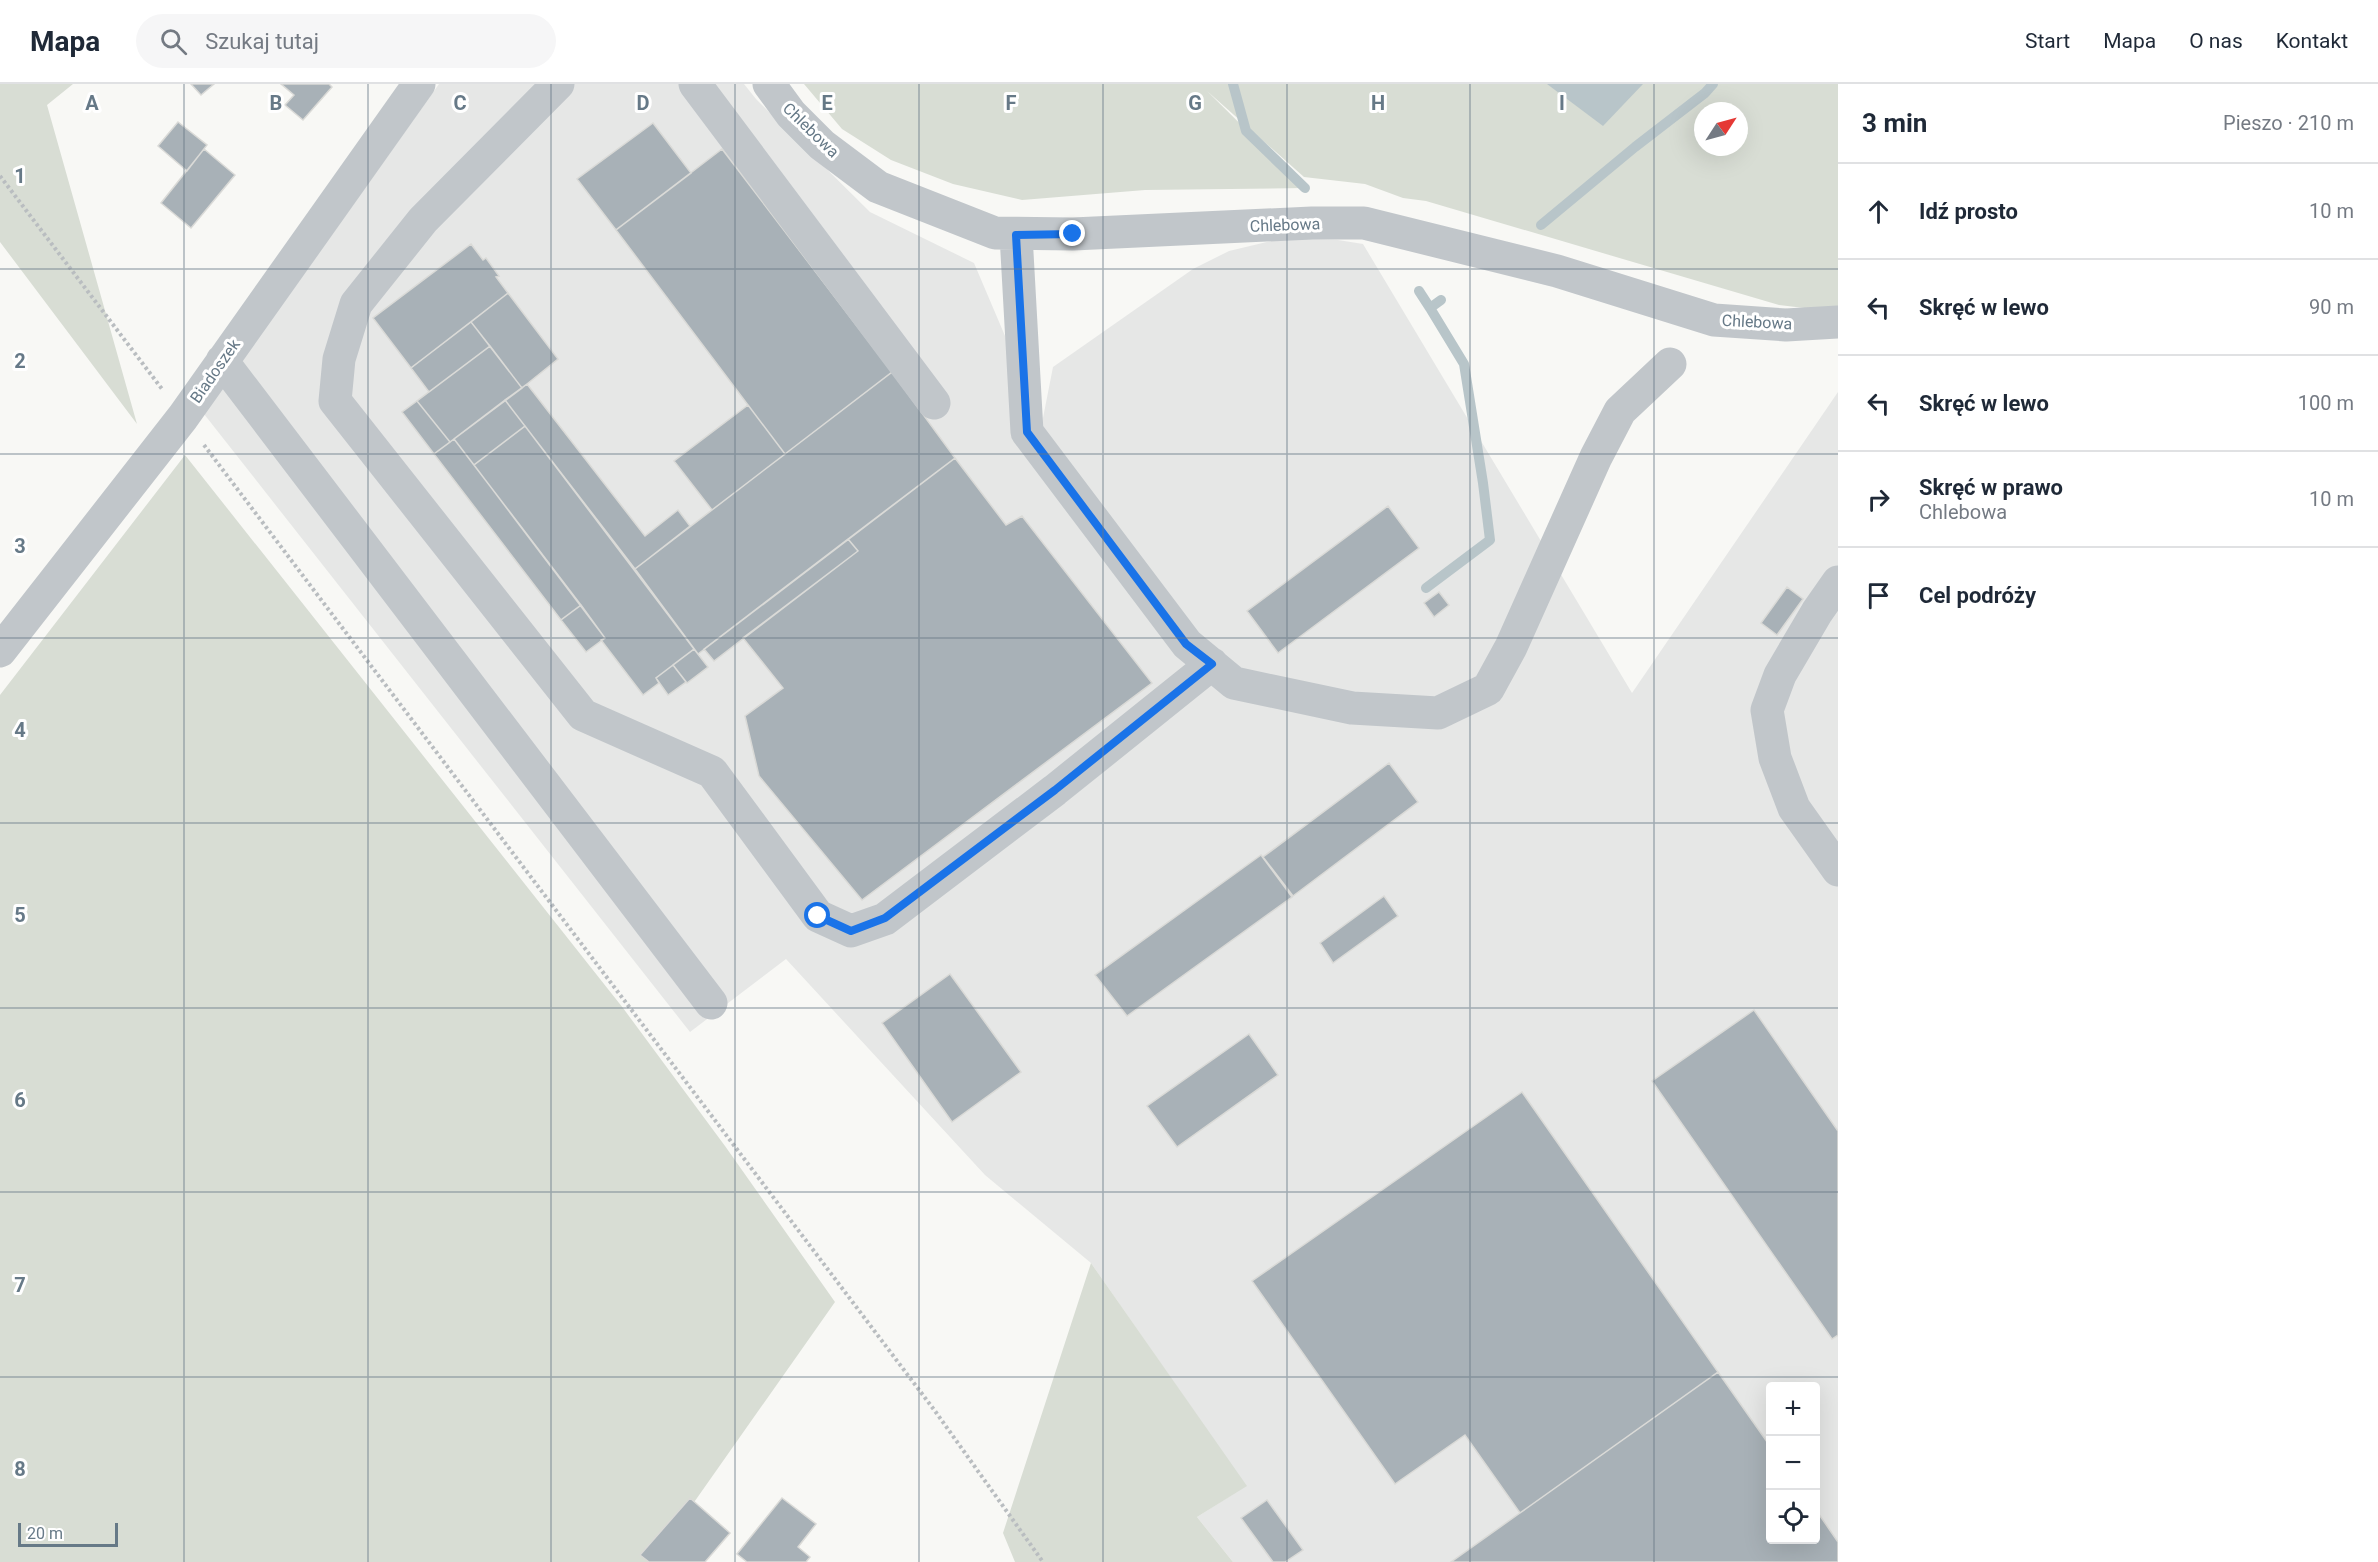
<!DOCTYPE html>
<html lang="pl">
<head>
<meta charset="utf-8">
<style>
  body { margin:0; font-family:Roboto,sans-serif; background:#f6f6f7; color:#1f2937 }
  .controls { position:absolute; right:18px; bottom:18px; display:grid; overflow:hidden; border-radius:6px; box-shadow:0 6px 24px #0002 }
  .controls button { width:54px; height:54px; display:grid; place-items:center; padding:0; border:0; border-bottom:2px solid #e0e1e3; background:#fff; color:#1f2937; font:30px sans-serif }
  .compass { position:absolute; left:1694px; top:18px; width:54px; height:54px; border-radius:50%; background:#fff; box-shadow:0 6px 24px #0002; rotate:54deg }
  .scale { position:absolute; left:18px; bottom:15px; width:100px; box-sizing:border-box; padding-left:6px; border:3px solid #667987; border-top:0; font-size:16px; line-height:21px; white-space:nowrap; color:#667987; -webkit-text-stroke:4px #fff; paint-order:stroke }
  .stop { position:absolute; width:18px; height:18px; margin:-14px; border:4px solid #1a73e8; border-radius:50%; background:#fff }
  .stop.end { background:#1a73e8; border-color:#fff; box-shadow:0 2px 6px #0008 }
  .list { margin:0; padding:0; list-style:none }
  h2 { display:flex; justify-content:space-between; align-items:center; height:78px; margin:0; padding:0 24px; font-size:26px }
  h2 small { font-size:20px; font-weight:400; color:#747a83 }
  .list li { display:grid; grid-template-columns:39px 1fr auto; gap:18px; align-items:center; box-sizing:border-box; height:96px; padding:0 24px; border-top:2px solid #e0e1e3 }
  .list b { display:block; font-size:22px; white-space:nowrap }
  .list p { margin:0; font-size:20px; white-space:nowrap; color:#747a83 }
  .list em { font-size:20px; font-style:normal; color:#747a83 }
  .icon { flex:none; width:33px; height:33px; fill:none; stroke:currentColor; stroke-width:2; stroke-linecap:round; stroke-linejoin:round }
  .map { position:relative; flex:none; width:1838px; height:1478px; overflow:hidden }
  header { display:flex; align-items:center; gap:36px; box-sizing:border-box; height:84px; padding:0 30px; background:#fff; border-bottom:2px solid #e0e1e3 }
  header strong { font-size:28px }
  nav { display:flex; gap:33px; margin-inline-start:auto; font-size:21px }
  .search { width:420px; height:54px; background:#f6f6f7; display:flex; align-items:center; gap:15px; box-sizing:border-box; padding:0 21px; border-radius:33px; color:#747a83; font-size:22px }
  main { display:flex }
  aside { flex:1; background:#fff }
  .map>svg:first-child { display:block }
</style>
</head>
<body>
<header>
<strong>Mapa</strong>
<div class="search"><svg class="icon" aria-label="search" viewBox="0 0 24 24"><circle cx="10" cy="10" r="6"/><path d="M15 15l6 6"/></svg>Szukaj tutaj</div>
<nav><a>Start</a><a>Mapa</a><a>O nas</a><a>Kontakt</a></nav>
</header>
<main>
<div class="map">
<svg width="1838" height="1478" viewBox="0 0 1838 1478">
  <rect width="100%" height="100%" fill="#f8f8f5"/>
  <path fill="#e6e7e6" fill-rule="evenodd" d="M 439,0 L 744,0 L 756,15 L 870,128 L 974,179 L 1042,339 L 1053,283 L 1193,185 L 1229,167 L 1283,154 L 1338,156 L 1363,160 L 1632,609 L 1838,308 L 1838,1478 L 1233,1478 L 1197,1433 L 1246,1402 L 1091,1179 L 985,1091 L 786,875 L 690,948 L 204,330 ZM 1770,1302 L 1816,1302 L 1816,1456 L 1770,1456 Z"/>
  <path fill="#d8ddd4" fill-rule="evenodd" d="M 0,0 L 73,0 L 47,21 L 137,340 L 0,158 Z
    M 804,0 L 1838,0 L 1838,228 L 1779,221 L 1426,117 L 1403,114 L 1365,100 L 1304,93 L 1207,7 L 1305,104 L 1145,106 L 1022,116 L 953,100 L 891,76 L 842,45 ZM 1703,27 L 1739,27 L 1739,63 L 1703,63 Z
    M 185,371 L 623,924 L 725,1062 L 835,1218 L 652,1478 L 0,1478 L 0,611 Z
    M 1091,1179 L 1247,1402 L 1197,1433 L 1233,1478 L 1015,1478 L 1003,1449 Z"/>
  <path fill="#b8c5c9" d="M 1547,0 L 1643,0 L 1603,42 Z"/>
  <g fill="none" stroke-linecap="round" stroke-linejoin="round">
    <path stroke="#b8c5c9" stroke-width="10" d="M 1233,0 L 1246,47 L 1305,104
      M 1541,141 L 1635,63 L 1705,9 L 1713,0
      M 1419,207 L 1430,224
      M 1426,504 L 1490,456 L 1483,399 L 1464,280 L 1430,224 L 1441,216"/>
  </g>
  <path fill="#a8b1b7" stroke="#dadad7" stroke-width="1.5" d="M 191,0 L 214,0 L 201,11 Z
    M 281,0 L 329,0 L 332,3 L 303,36 L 285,21 L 294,11 Z
    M 178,38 L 207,61 L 187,87 L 158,62 Z
    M 653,39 L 691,89 L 616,146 L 577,95 Z
    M 204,65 L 235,91 L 191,144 L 161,119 Z
    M 722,65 L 892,288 L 785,370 L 616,146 Z
    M 471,160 L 483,176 L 486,174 L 499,192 L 496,193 L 508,209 L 411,284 L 373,234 Z
    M 508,209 L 558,275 L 522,304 L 471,238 Z
    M 471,238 L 490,262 L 429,308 L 411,284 Z
    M 490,262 L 522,304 L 450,358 L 417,317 Z
    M 892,288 L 955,374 L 698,570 L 635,485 Z
    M 527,300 L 645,452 L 678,426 L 690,442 L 635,485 L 505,316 Z
    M 505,316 L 525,342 L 474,381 L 454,355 Z
    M 417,317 L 450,358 L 434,370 L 402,328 Z
    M 748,321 L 785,370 L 712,426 L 674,377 Z
    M 525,342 L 694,565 L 656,594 L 659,599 L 643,611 L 601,556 L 605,554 L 474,381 Z
    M 454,355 L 581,521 L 561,536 L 434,370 Z
    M 955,374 L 1006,441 L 1022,432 L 1152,599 L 862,816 L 759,692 L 745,632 L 783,604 L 743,554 L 858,467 L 848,455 Z
    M 1388,422 L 1419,464 L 1278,569 L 1247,527 Z
    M 848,455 L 858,467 L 714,577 L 704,565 Z
    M 1787,503 L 1803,515 L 1777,551 L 1761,539 Z
    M 1439,508 L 1449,521 L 1434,533 L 1424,519 Z
    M 581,521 L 605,554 L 586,568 L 561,536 Z
    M 694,565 L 708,583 L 687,599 L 673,581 Z
    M 673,581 L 686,598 L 668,611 L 656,594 Z
    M 1389,679 L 1418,718 L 1293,812 L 1263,773 Z
    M 1261,771 L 1292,813 L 1127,932 L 1095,891 Z
    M 1384,812 L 1398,832 L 1333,879 L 1320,859 Z
    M 950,890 L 1021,988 L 952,1038 L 882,939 Z
    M 1754,926 L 1838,1047 L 1838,1251 L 1832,1255 L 1652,997 Z
    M 1249,950 L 1278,991 L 1177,1063 L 1147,1022 Z
    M 1522,1008 L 1718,1288 L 1520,1429 L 1465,1351 L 1395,1400 L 1252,1197 Z
    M 1718,1288 L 1770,1362 L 1770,1456 L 1816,1456 L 1816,1426 L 1838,1458 L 1838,1478 L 1451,1478 Z
    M 690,1414 L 730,1449 L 705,1478 L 649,1478 L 640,1471 Z
    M 782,1414 L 816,1440 L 798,1463 L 810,1473 L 806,1478 L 747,1478 L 737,1470 Z
    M 1267,1416 L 1303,1466 L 1285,1478 L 1273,1478 L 1241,1434 Z"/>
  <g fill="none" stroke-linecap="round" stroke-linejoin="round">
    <path stroke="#b9bdc0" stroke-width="4" stroke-dasharray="3 3" stroke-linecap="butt" d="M 0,92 L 162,305
      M 204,361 L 935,1327 L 1043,1478"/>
    <path stroke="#c1c6ca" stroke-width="33" d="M 558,0 L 423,136 L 356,220 L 339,275 L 335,317 L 583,631 L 712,688 L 818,832 L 851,847 L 885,835 L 1055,706 L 1212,580
      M 695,0 L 934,319
      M 769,0 L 791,30 L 822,61 L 878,103 L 995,149 L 1073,150 L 1312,139 L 1364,139 L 1557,187 L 1714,236 L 1786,241 L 1838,238
      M 1016,151 L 1027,348 L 1187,560 L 1234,599 L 1352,624 L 1438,629 L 1488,605 L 1511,563 L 1596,373 L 1620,327 L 1670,280
      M 222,277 L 711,919
      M 1838,498 L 1817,528 L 1780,591 L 1767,626 L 1775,674 L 1794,724 L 1838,786
      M 0,567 L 183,333 L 419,0"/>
  </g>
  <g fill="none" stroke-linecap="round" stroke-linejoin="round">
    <path stroke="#1a73e8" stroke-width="8" d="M 818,832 L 851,847 L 885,834 L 1055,706 L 1212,580 L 1186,560 L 1027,348 L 1016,151 L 1073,150"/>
  </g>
  <path fill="none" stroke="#667987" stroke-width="1.5" stroke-opacity="0.55" d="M 184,0 L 184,1478M 368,0 L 368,1478M 551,0 L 551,1478M 735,0 L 735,1478M 919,0 L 919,1478M 1103,0 L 1103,1478M 1287,0 L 1287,1478M 1470,0 L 1470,1478M 1654,0 L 1654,1478M 0,185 L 1838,185M 0,370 L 1838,370M 0,554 L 1838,554M 0,739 L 1838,739M 0,924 L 1838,924M 0,1108 L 1838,1108M 0,1293 L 1838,1293"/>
  <g text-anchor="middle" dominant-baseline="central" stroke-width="6" stroke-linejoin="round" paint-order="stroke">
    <g font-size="16" fill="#667987" stroke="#fff">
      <text transform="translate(811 46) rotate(44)">Chlebowa</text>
      <text transform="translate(1285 141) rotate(-2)">Chlebowa</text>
      <text transform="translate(1757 238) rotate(3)">Chlebowa</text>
      <text transform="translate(215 287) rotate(-55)">Biadoszek</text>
    </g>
  </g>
  <g font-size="20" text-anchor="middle" font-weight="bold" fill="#667987" stroke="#fff" stroke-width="6" stroke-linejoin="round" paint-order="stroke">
    <text x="92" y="26">A</text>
    <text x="276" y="26">B</text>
    <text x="460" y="26">C</text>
    <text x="643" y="26">D</text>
    <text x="827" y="26">E</text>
    <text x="1011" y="26">F</text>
    <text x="1195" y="26">G</text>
    <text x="1378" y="26">H</text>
    <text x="1562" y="26">I</text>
    <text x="20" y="99">1</text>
    <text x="20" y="284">2</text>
    <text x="20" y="469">3</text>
    <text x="20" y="653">4</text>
    <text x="20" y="838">5</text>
    <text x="20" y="1023">6</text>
    <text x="20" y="1208">7</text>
    <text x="20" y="1392">8</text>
  </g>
</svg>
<div class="controls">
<button>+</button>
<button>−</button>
<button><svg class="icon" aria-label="locate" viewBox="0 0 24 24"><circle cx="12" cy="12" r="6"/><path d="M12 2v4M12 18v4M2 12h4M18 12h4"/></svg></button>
</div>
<svg class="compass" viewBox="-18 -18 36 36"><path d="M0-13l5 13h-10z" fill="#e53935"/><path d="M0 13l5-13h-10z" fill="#747a83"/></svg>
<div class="scale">20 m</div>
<div class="stop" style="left:818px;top:832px"></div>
<div class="stop end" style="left:1073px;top:150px"></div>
</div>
<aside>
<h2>3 min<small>Pieszo · 210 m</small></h2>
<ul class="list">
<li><svg class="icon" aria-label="ahead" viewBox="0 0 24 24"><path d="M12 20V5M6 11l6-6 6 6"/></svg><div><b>Idź prosto</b></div><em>10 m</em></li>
<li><svg class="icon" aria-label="left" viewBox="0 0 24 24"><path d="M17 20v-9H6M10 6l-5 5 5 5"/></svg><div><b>Skręć w lewo</b></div><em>90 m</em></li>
<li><svg class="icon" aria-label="left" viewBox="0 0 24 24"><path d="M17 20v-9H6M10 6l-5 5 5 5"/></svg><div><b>Skręć w lewo</b></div><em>100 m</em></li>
<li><svg class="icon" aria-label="right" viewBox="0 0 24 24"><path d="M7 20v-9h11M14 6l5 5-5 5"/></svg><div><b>Skręć w prawo</b><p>Chlebowa</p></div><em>10 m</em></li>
<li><svg class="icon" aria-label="arrive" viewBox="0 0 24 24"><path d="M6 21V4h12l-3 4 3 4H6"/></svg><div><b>Cel podróży</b></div></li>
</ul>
</aside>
</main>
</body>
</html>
